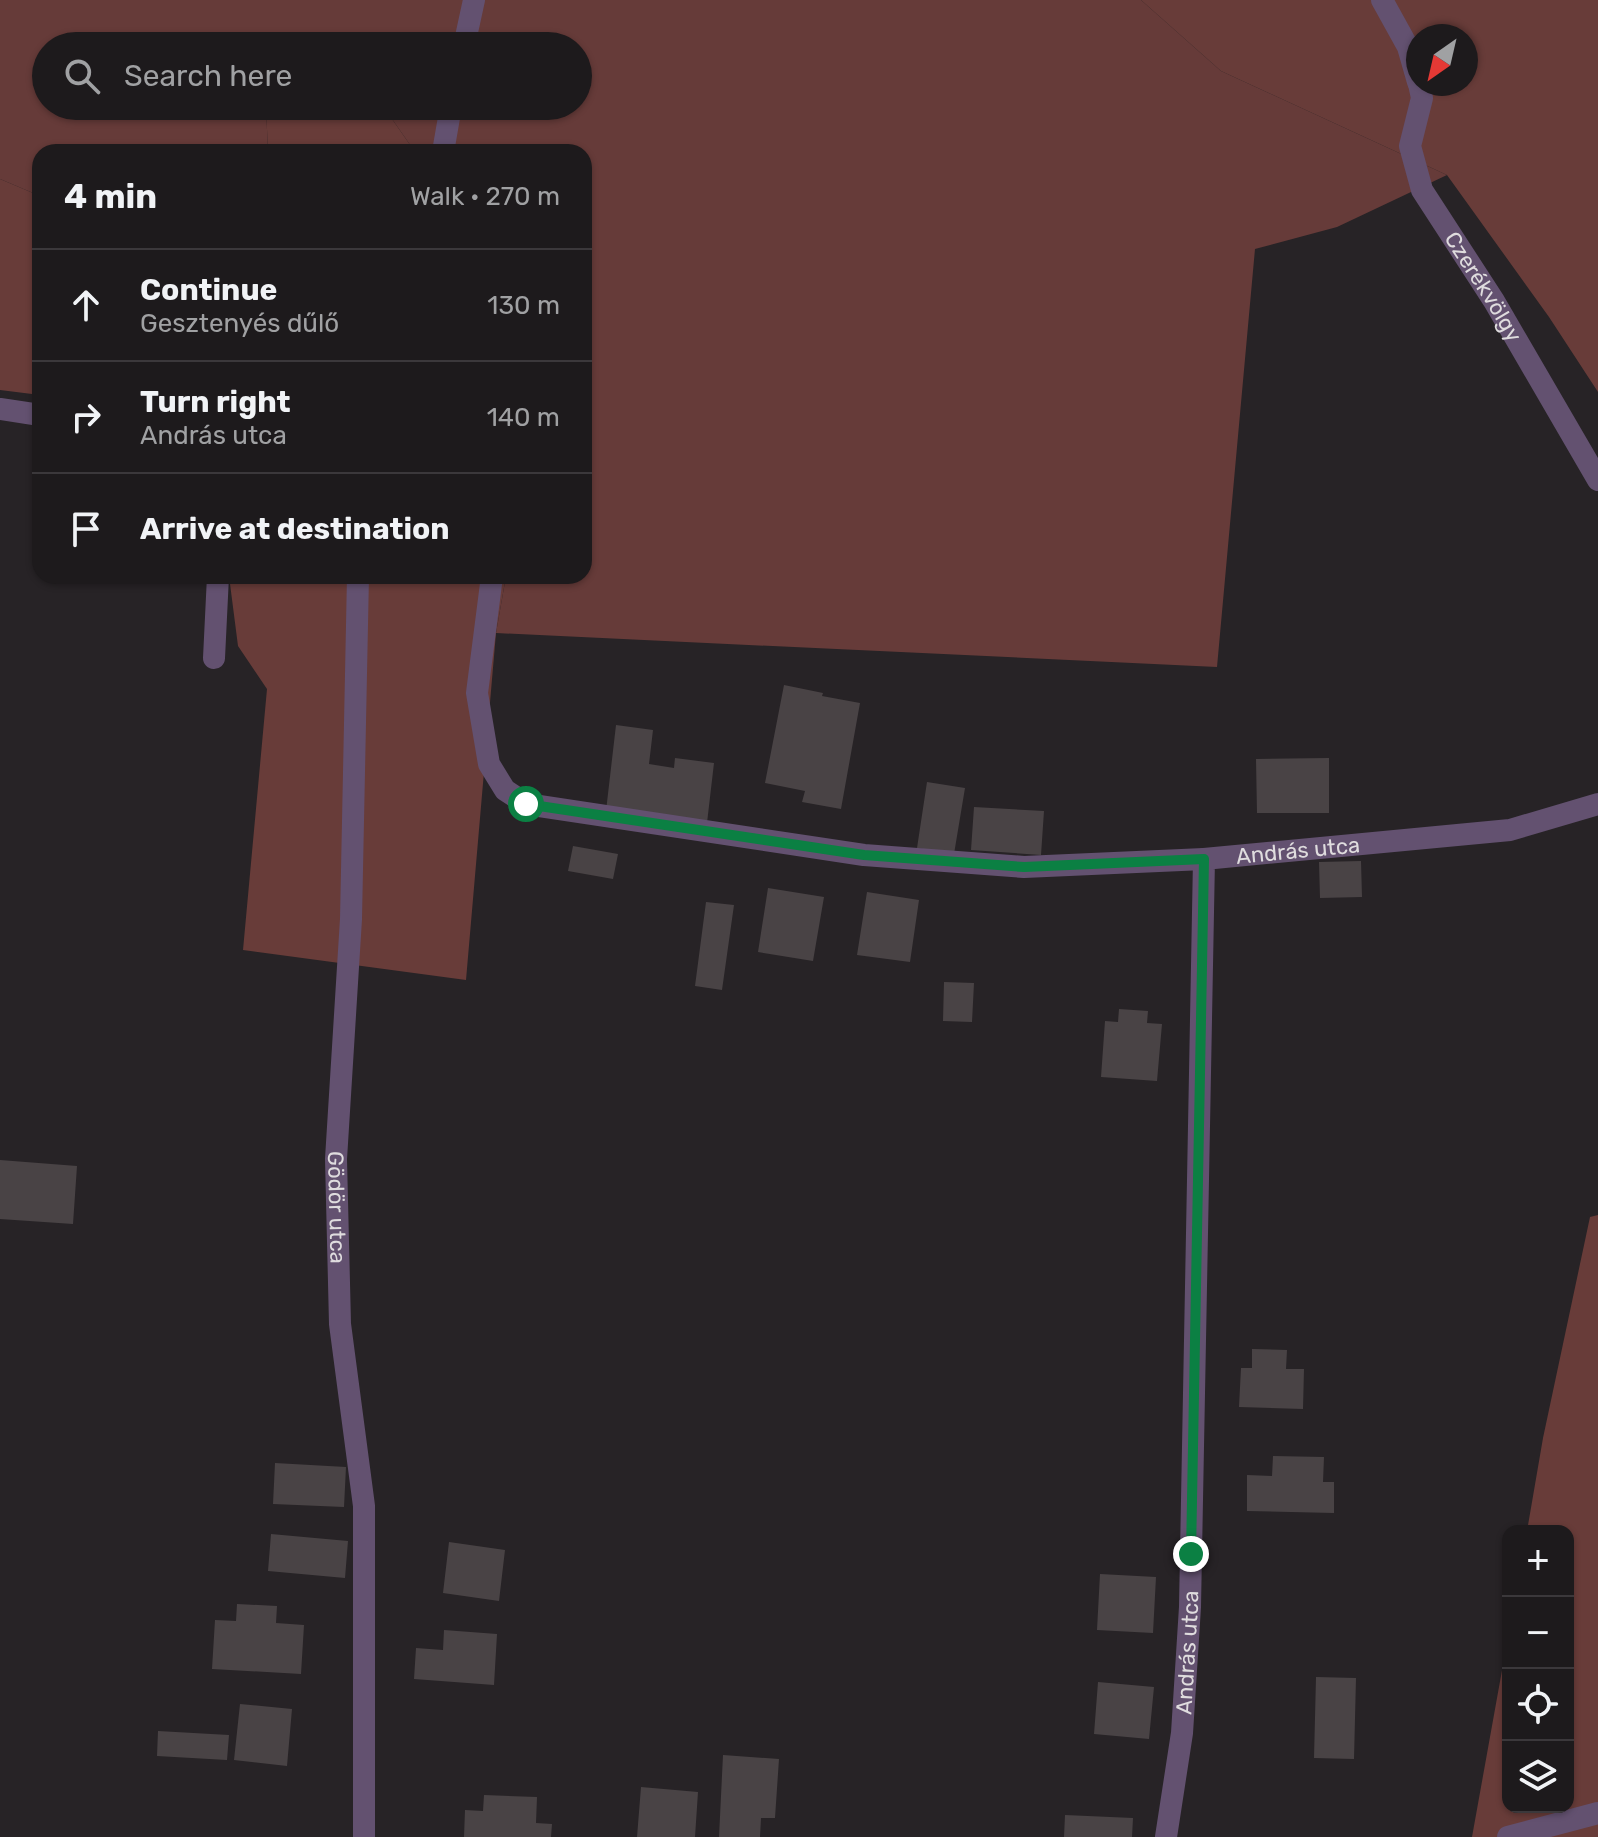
<!DOCTYPE html>
<html lang="en">
<head>
<meta charset="utf-8">
<style>
  body { margin:0; font-family:Rubik,sans-serif; background:#2a2729; color:#f1f3f6 }
  .controls { position:absolute; right:24px; bottom:24px; display:grid; overflow:hidden; border-radius:16px; box-shadow:0 2px 6px #0004 }
  .controls button { width:72px; height:72px; display:grid; place-items:center; padding:0; border:0; border-bottom:2px solid #3b383b; background:#1d1a1c; color:#f1f3f6; font:40px sans-serif }
  .compass { position:absolute; left:1406px; top:24px; width:72px; height:72px; border-radius:50%; background:#1d1a1c; box-shadow:0 2px 6px #0004; rotate:214deg }
  .stop { position:absolute; width:24px; height:24px; margin:-18px; border:6px solid #0b8043; border-radius:50%; background:#fff }
  .stop.end { background:#0b8043; border-color:#fff; box-shadow:0 2px 8px #0008 }
  .list { margin:0; padding:0; list-style:none }
  h2 { display:flex; justify-content:space-between; align-items:center; height:104px; margin:0; padding:0 32px; font-size:34px }
  h2 small { font-size:26px; font-weight:400; color:#a0a1a3 }
  .list li { display:grid; grid-template-columns:52px 1fr auto; gap:24px; align-items:center; box-sizing:border-box; height:112px; padding:0 32px; border-top:2px solid #3b383b }
  .list b { display:block; font-size:30px; white-space:nowrap }
  .list p { margin:0; font-size:26px; white-space:nowrap; color:#a0a1a3 }
  .list em { font-size:26px; font-style:normal; color:#a0a1a3 }
  .icon { flex:none; width:44px; height:44px; fill:none; stroke:currentColor; stroke-width:2; stroke-linecap:round; stroke-linejoin:round }
  .map { position:relative; flex:none; width:1598px; height:1837px; overflow:hidden }
  .search { position:absolute; background:#1d1a1c; box-shadow:0 2px 6px #0004; left:32px; top:32px; width:560px; height:88px; display:flex; align-items:center; gap:20px; box-sizing:border-box; padding:0 28px; border-radius:44px; color:#a0a1a3; font-size:30px }
  .panel { position:absolute; background:#1d1a1c; box-shadow:0 2px 6px #0004; left:32px; top:144px; width:560px; height:440px; border-radius:24px }
  .map>svg:first-child { display:block }
</style>
</head>
<body>
<div class="map">
<svg width="1598" height="1837" viewBox="0 0 1598 1837">
  <rect width="100%" height="100%" fill="#272326"/>
  <path fill="#663b39" d="M 0,0 L 1141,0 L 1221,71 L 1447,175 L 1337,227 L 1255,249 L 1217,667 L 496,633 L 506,576 L 584,576 L 584,152 L 415,152 L 383,106 L 578,106 L 578,46 L 46,46 L 46,106 L 266,106 L 268,152 L 40,152 L 40,196 L 0,179 Z"/>
  <path fill="#683c39" fill-rule="evenodd" d="M 1141,0 L 1598,0 L 1598,392 L 1549,317 L 1447,175 L 1221,71 ZM 1418,36 L 1466,36 L 1466,84 L 1418,84 Z
    M 266,106 L 383,106 L 415,152 L 268,152 Z
    M 0,179 L 40,196 L 40,395 L 0,390 Z
    M 229,576 L 506,576 L 496,633 L 466,980 L 243,950 L 267,689 L 238,646 Z
    M 1598,1215 L 1598,1837 L 1472,1837 L 1508,1637 L 1508,1807 L 1568,1807 L 1568,1531 L 1527,1531 L 1543,1438 L 1590,1217 Z"/>
  <path fill="#494345" d="M 784,685 L 823,693 L 822,696 L 860,703 L 841,809 L 802,802 L 805,791 L 765,783 Z
    M 616,725 L 653,730 L 649,764 L 674,768 L 675,758 L 714,763 L 707,823 L 606,811 Z
    M 1329,758 L 1329,813 L 1257,813 L 1256,759 Z
    M 927,782 L 965,788 L 954,854 L 917,848 Z
    M 974,807 L 1044,811 L 1041,855 L 971,850 Z
    M 573,846 L 618,854 L 613,879 L 568,871 Z
    M 1361,861 L 1362,897 L 1320,898 L 1319,862 Z
    M 768,888 L 824,897 L 813,961 L 758,952 Z
    M 867,892 L 919,900 L 910,962 L 857,955 Z
    M 706,902 L 734,905 L 722,990 L 695,986 Z
    M 944,982 L 974,983 L 972,1022 L 943,1021 Z
    M 1119,1009 L 1148,1011 L 1147,1023 L 1162,1024 L 1157,1081 L 1101,1077 L 1105,1021 L 1118,1022 Z
    M 0,1160 L 77,1166 L 73,1224 L 0,1219 Z
    M 1252,1349 L 1287,1350 L 1286,1369 L 1304,1369 L 1303,1409 L 1239,1407 L 1241,1368 L 1252,1368 Z
    M 1273,1456 L 1324,1457 L 1323,1482 L 1334,1482 L 1334,1513 L 1247,1511 L 1247,1475 L 1272,1476 Z
    M 275,1463 L 346,1467 L 344,1507 L 273,1504 Z
    M 271,1534 L 348,1541 L 345,1578 L 268,1571 Z
    M 449,1542 L 505,1550 L 499,1601 L 443,1593 Z
    M 1100,1574 L 1156,1577 L 1153,1633 L 1097,1630 Z
    M 237,1604 L 277,1606 L 276,1623 L 304,1625 L 301,1674 L 212,1669 L 215,1620 L 236,1621 Z
    M 444,1630 L 497,1634 L 494,1685 L 414,1679 L 416,1648 L 443,1650 Z
    M 1316,1677 L 1356,1678 L 1354,1759 L 1314,1758 Z
    M 1098,1682 L 1154,1687 L 1149,1739 L 1094,1734 Z
    M 240,1704 L 292,1709 L 287,1766 L 234,1760 Z
    M 158,1731 L 229,1735 L 227,1760 L 157,1756 Z
    M 723,1755 L 779,1759 L 775,1818 L 761,1818 L 760,1837 L 719,1837 Z
    M 641,1787 L 698,1792 L 695,1837 L 637,1837 Z
    M 484,1795 L 537,1797 L 536,1823 L 552,1824 L 551,1837 L 464,1837 L 465,1810 L 483,1811 Z
    M 1065,1815 L 1133,1818 L 1132,1837 L 1064,1837 Z"/>
  <g fill="none" stroke-linecap="round" stroke-linejoin="round">
    <g stroke="#635170" stroke-width="22">
      <path d="M 1382,0 L 1408,47 L 1418,82"/>
      <path d="M 464,46 L 474,0"/>
      <path id="s1" d="M 1419,84 L 1422,98 L 1410,146 L 1422,190 L 1494,301 L 1598,480"/>
      <path d="M 443,152 L 451,106"/>
      <path d="M 0,409 L 40,415"/>
      <path id="s2" d="M 358,576 L 351,919 L 336,1159 L 340,1324 L 364,1506 L 364,1837"/>
      <path d="M 492,576 L 477,693 L 489,764 L 505,790 L 526,804 L 864,855 L 1024,867 L 1204,859"/>
      <path d="M 214,658 L 218,576"/>
      <path id="s3" d="M 1166,1837 L 1182,1733 L 1190,1607 L 1204,859 L 1510,830 L 1598,804"/>
      <path d="M 1508,1837 L 1598,1813"/>
    </g>
  </g>
  <g fill="none" stroke-linecap="round" stroke-linejoin="round">
    <path stroke="#0b8043" stroke-width="10" d="M 526,804 L 864,855 L 1024,867 L 1204,859 L 1191,1554"/>
  </g>
  <g text-anchor="middle" dominant-baseline="central" stroke-width="8" stroke-linejoin="round" paint-order="stroke">
    <g font-size="22" fill="#dfdcde" stroke="#0f0d0e">
      <text stroke="none"><textPath href="#s1" startOffset="224">Czerékvölgy</textPath></text>
      <text stroke="none"><textPath href="#s3" startOffset="1074">András utca</textPath></text>
      <text stroke="none"><textPath href="#s2" startOffset="632">Gödör utca</textPath></text>
      <text stroke="none"><textPath href="#s3" startOffset="186">András utca</textPath></text>
    </g>
  </g>
</svg>
<div class="controls">
<button>+</button>
<button>−</button>
<button><svg class="icon" aria-label="locate" viewBox="0 0 24 24"><circle cx="12" cy="12" r="6"/><path d="M12 2v4M12 18v4M2 12h4M18 12h4"/></svg></button>
<button><svg class="icon" aria-label="layers" viewBox="0 0 24 24"><path d="M12 4l9 5-9 5-9-5zM3 14l9 5 9-5"/></svg></button>
</div>
<svg class="compass" viewBox="-18 -18 36 36"><path d="M0-13l5 13h-10z" fill="#e53935"/><path d="M0 13l5-13h-10z" fill="#a0a1a3"/></svg>
<div class="stop" style="left:526px;top:804px"></div>
<div class="stop end" style="left:1191px;top:1554px"></div>
<div class="search"><svg class="icon" aria-label="search" viewBox="0 0 24 24"><circle cx="10" cy="10" r="6"/><path d="M15 15l6 6"/></svg>Search here</div>
<section class="panel">
<h2>4 min<small>Walk · 270 m</small></h2>
<ul class="list">
<li><svg class="icon" aria-label="ahead" viewBox="0 0 24 24"><path d="M12 20V5M6 11l6-6 6 6"/></svg><div><b>Continue</b><p>Gesztenyés dűlő</p></div><em>130 m</em></li>
<li><svg class="icon" aria-label="right" viewBox="0 0 24 24"><path d="M7 20v-9h11M14 6l5 5-5 5"/></svg><div><b>Turn right</b><p>András utca</p></div><em>140 m</em></li>
<li><svg class="icon" aria-label="arrive" viewBox="0 0 24 24"><path d="M6 21V4h12l-3 4 3 4H6"/></svg><div><b>Arrive at destination</b></div></li>
</ul>
</section>
</div>
</body>
</html>
